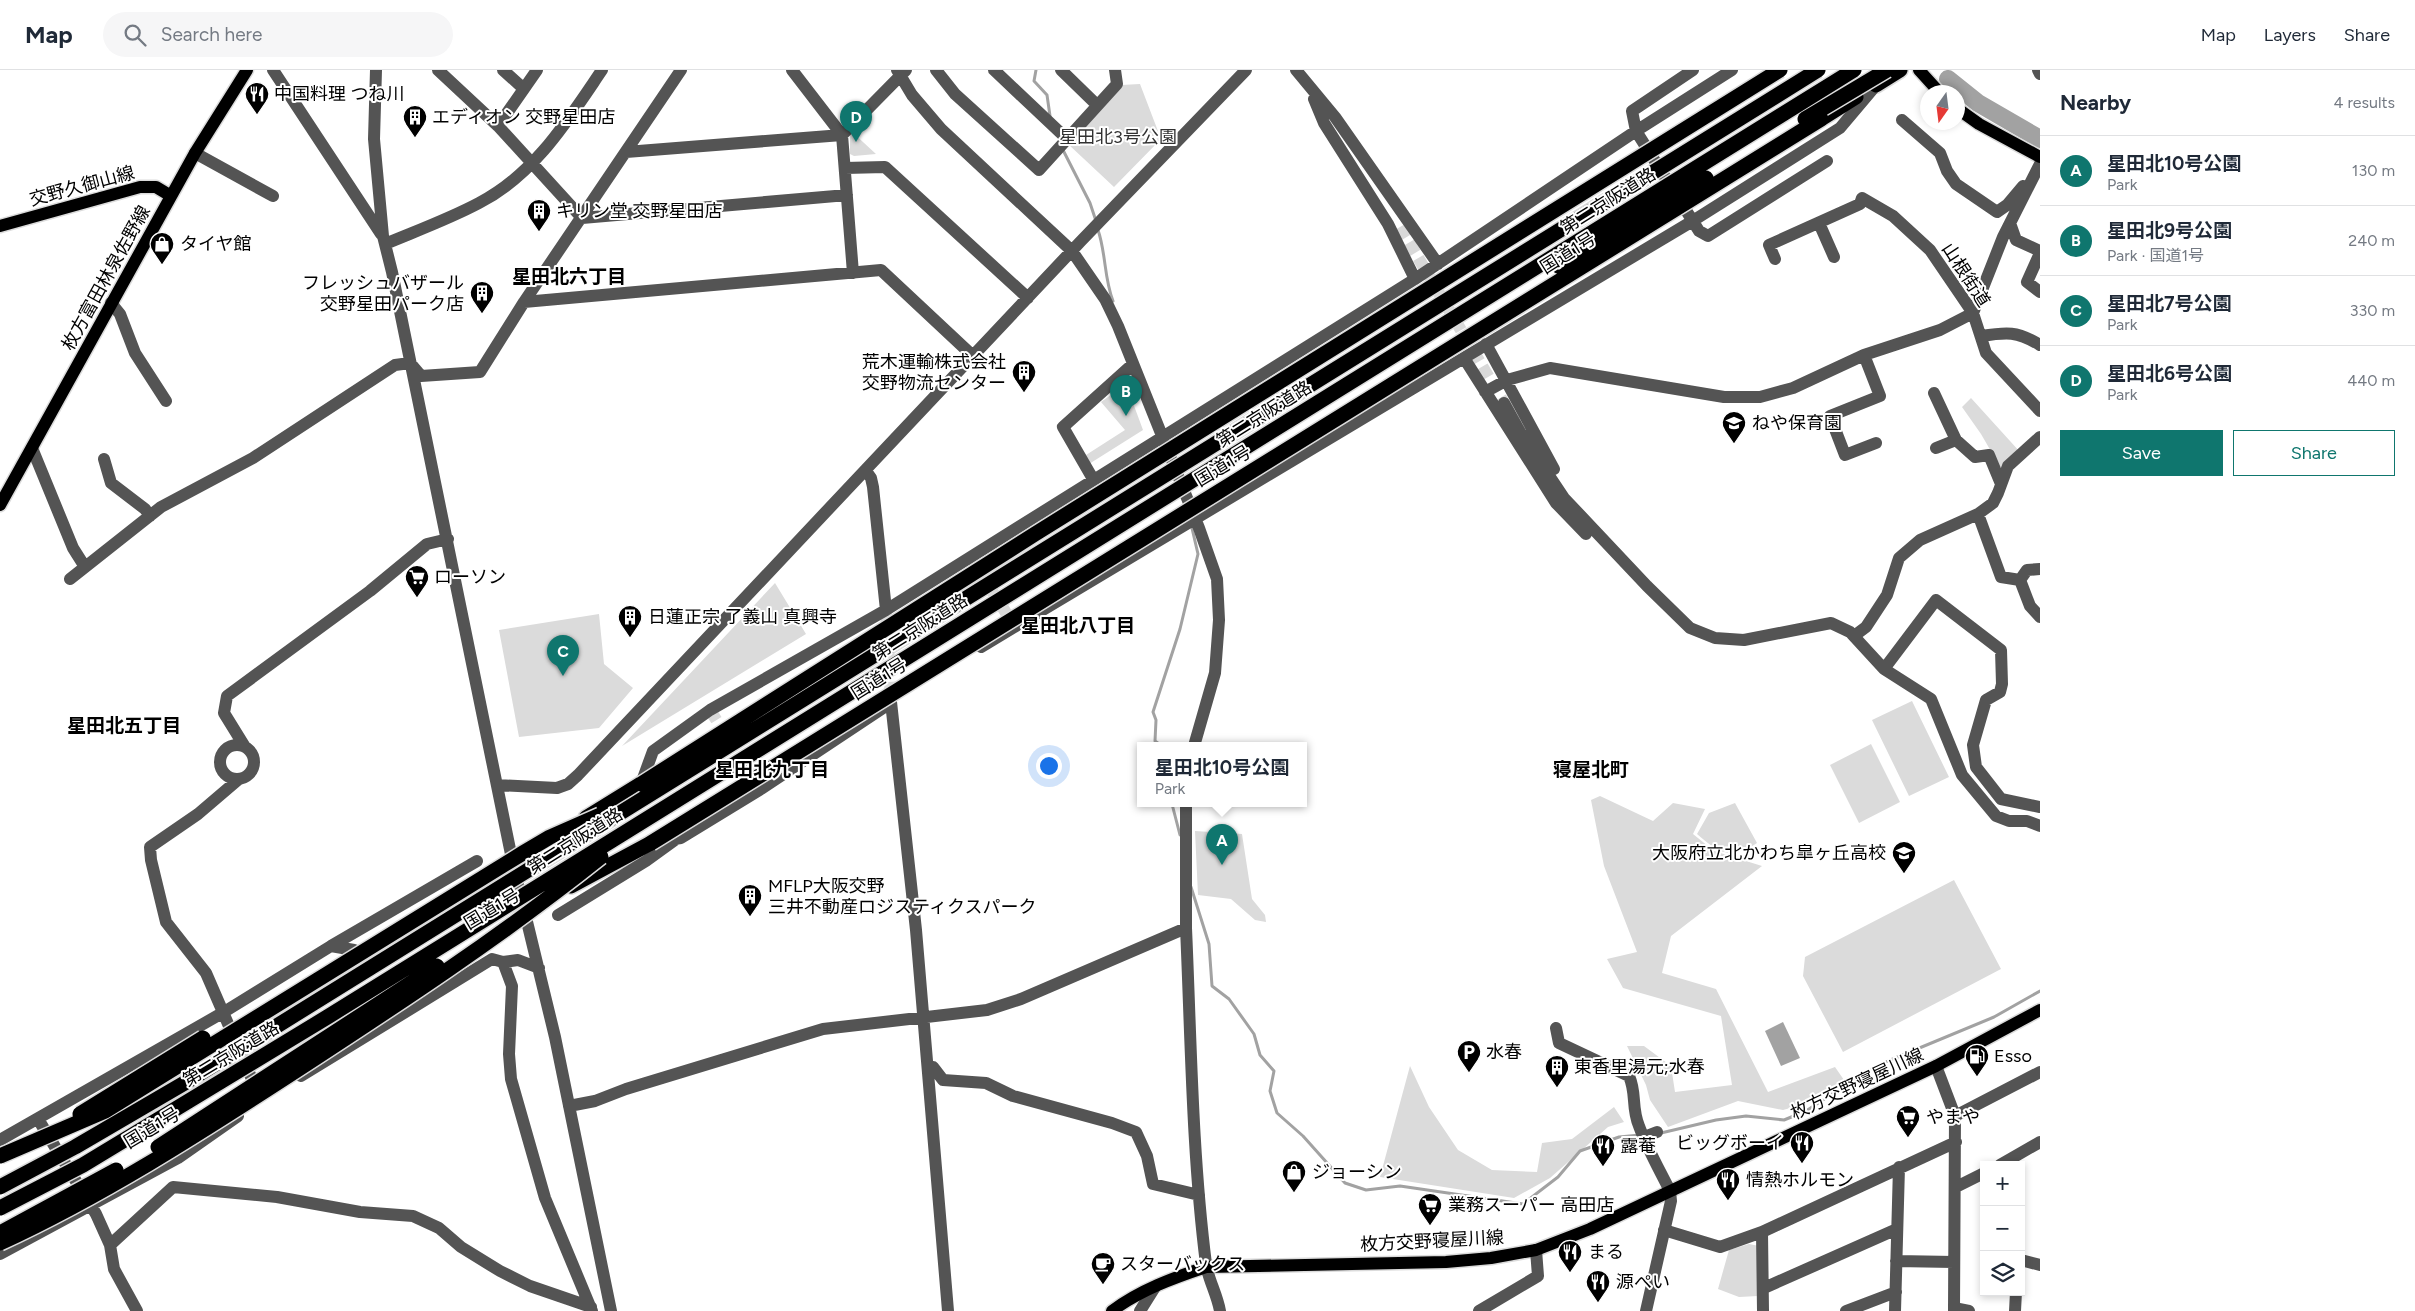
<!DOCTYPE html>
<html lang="en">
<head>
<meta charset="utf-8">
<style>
  body { margin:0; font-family:Figtree,"Noto Sans JP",sans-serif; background:#f6f6f7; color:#1f2937 }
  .controls { position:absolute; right:15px; bottom:15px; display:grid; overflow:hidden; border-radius:0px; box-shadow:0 2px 8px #0003 }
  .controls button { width:45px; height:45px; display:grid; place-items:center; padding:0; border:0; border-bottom:1px solid #e0e1e3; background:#fff; color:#1f2937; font:25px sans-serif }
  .compass { position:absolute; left:1920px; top:15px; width:45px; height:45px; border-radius:50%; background:#fff; box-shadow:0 2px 8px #0003; rotate:194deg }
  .you { position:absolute; left:1048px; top:695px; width:18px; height:18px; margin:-12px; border:4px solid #fff; border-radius:50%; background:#1a73e8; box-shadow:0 0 0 8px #1a73e833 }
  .badge { display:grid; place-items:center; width:32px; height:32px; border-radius:50%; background:#0f766e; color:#fff; font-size:16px; font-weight:700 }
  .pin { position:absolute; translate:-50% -41px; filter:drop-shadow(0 1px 2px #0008) }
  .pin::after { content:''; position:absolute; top:26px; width:18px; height:15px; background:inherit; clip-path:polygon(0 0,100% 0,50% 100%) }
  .popup { position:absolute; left:1137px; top:672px; width:170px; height:65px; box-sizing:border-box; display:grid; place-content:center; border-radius:0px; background:#fff; filter:drop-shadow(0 1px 4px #0005); font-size:16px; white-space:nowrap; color:#747a83 }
  .popup b { font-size:19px; color:#1f2937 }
  .popup::after { content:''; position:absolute; left:50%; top:100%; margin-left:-10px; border:10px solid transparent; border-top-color:#fff }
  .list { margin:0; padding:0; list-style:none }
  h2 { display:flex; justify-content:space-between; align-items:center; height:65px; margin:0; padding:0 20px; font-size:21px }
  h2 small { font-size:16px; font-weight:400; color:#747a83 }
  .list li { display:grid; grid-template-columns:32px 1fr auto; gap:15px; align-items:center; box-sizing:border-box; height:70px; padding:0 20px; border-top:1px solid #e0e1e3 }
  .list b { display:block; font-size:19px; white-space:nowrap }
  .list p { margin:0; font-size:16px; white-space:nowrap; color:#747a83 }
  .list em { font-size:16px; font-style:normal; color:#747a83 }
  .actions { display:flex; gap:10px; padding:15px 20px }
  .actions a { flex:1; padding:11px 0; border:1px solid #0f766e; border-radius:0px; text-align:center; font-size:18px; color:#0f766e }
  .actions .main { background:#0f766e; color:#fff }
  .icon { flex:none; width:28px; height:28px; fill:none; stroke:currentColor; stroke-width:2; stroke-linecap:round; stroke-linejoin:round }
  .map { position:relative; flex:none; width:2040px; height:1241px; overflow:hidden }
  header { display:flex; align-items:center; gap:30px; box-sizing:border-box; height:70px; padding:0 25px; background:#fff; border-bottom:1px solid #e0e1e3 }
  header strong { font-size:24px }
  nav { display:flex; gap:28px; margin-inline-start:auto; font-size:18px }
  .search { width:350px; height:45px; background:#f6f6f7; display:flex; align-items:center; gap:12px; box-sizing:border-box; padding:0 18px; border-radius:28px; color:#747a83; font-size:19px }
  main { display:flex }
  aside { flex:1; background:#fff }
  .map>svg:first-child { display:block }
</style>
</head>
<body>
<header>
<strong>Map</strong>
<div class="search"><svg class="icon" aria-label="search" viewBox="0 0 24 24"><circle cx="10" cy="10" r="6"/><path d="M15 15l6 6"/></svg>Search here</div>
<nav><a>Map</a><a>Layers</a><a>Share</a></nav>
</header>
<main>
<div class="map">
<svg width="2040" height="1241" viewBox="0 0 2040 1241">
  <rect width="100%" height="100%" fill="#fff"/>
  <path fill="#dbdbdb" d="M 1140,14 L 1161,69 L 1114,117 L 1068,74 L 1121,15 Z
    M 850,60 L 876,84 L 854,86 L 850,84 Z
    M 1126,314 L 1143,360 L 1089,394 L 1086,385 L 1125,360 L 1101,332 Z
    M 1971,328 L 2020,382 L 2003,402 L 1981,364 L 1962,337 Z
    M 775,513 L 806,564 L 622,676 Z
    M 599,544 L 604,594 L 633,618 L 599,658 L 519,667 L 499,560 Z
    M 1912,631 L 1949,707 L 1909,726 L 1872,650 Z
    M 1871,674 L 1900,732 L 1859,753 L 1830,695 Z
    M 1600,726 L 1653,751 L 1673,733 L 1705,739 L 1693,764 L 1714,781 L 1762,796 L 1671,866 L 1662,903 L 1716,919 L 1768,1022 L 1835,997 L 1844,1010 L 1816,1031 L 1783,1040 L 1738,1031 L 1668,1057 L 1650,1030 L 1646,1015 L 1627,976 L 1644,976 L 1671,996 L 1675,1022 L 1732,1015 L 1721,946 L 1623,918 L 1607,889 L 1637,882 L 1604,796 L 1591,730 Z
    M 1735,733 L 1757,773 C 1730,790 1720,784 1697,764 L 1709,743 Z
    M 1195,761 L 1242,764 L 1252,829 L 1265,845 L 1266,852 L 1255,850 L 1231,829 L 1198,825 Z
    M 1954,810 L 2001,899 L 1843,982 L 1803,906 L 1805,887 Z
    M 1410,996 L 1429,1037 L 1458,1080 L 1492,1100 L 1537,1102 L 1542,1073 L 1572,1069 L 1614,1037 L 1624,1052 L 1608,1057 L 1550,1108 L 1514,1128 L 1380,1107 Z
    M 1749,1174 L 1759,1176 L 1758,1226 L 1739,1227 L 1718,1219 L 1729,1180 Z"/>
  <path fill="#a2a2a2" d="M 1783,952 L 1800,988 L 1781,996 L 1765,961 Z"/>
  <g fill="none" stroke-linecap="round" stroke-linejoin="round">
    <path stroke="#a2a2a2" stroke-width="3" d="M 1036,0 L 1034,11 L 1047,25 L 1050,46
      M 1063,80 L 1090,133 L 1096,151
      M 1098,160 C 1106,183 1104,208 1113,231
      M 1162,676 L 1155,671 L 1156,650 L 1153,642 L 1180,559 L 1198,484 L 1191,454
      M 1172,734 L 1180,765
      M 1191,817 L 1209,874 L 1212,916 L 1229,929 L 1254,964 L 1260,985 L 1274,1001 L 1270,1021 L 1277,1043 L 1303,1066 L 1345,1113 L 1366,1120 L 1400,1116 L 1523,1134 L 1558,1107 L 1580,1081 L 1619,1067 L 1640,1065
      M 1661,1063 L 1716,1050 L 1746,1046 L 1784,1050 L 1806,1041 L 1864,1003 L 1888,991 L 1994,947 L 2040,921"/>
    <path stroke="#a2a2a2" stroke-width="18" d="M 1948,9 L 1978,33 L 2040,69"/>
    <path stroke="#d9d9d9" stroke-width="12" stroke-dasharray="12 6" stroke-linecap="butt" d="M 1400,157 L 1504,333
      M 973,491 L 1015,557
      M 886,540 L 891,632
      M 710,640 L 759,717"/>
    <g stroke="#dbdbdb" stroke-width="15">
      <path id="major" d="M 1919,0 L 1939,22
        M 1958,39 L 1979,54 L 2040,87
        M 0,156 L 140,117 L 156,117 L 171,126
        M 0,435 L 195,83 L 247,0
        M 1112,1241 C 1140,1220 1173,1208 1206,1197 L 1446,1192 L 1491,1188 L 1536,1180 L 1590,1159 L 1936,996 L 2040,940"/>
    </g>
    <g stroke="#dbdbdb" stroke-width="18">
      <path id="highway" d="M 1876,15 L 1900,0
        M 1821,49 L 1856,27
        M 586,748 L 641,714
        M 571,816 L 651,773"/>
    </g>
    <path stroke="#545454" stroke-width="12" d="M 273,0 L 381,164
      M 376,0 L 374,69 L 383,166 L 392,202 L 513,794 L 555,967 L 611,1241
      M 438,0 L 498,56 L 582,148 L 847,125
      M 503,0 L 524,19
      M 792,0 L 842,65 L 853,203
      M 897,0 L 912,25 L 941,59 L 1072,181 L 1105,229 L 1118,256 L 1199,458 L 1217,509 L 1219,550 L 1215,603 L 1194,676
      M 936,0 L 955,24 L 1039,100 L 1117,14 L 1115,0
      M 994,0 L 1066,68
      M 1061,0 L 1097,35
      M 1296,0 L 1335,47 L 1438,194
      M 1693,0 L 1632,41 L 1636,61 L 1699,161 L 1708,166 L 1827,91
      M 2038,0 L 2040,4
      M 1314,29 L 1324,53 L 1388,154 L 1415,209
      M 1902,50 L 1940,83 L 1947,101 L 1956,114 L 1997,142 L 2007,135 L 2023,116
      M 498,56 L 537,0
      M 626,82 L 842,65 L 906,0
      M 195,83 L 273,126
      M 845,98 L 885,97 L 1028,228
      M 1819,153 L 1834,187
      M 2010,153 L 2016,170 L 2040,181
      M 385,174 C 416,161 449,149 479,133 C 535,104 568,50 602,0
      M 2040,183 L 2027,212 L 2040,222
      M 1775,189 L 1769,175 L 1860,134 L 1862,128 L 1893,146 L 1930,180 L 1973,243 L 1986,283 L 2040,341
      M 524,232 L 881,200 L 974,287
      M 111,233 L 120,244 L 135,283 L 166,331
      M 1981,266 C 2007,262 2017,261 2040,275
      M 1486,274 L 1554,399
      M 1864,285 L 1880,326 L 1830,346 L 1845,385 L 1876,373
      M 1464,288 L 1556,433 L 1586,464
      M 1485,322 L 1507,310 L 1550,298 L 1724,327 L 1760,327 L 1793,318 L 1864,285 L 1940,260 L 1973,243 L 2003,167 L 2040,94
      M 1934,323 L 1956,370 L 1975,387 L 1989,385 L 2001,414
      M 1504,333 L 1520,362 L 1564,428 L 1647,516 L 1690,558 L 1715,568 L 1744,570 L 1831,553 L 1850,562 L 1884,599 L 1931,629 L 1962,705 L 1996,746 L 2009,751 L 2027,751 L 2040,756
      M 32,378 L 73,478 L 85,497
      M 1936,378 L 1956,370
      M 104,389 L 111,413 L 145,439 L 150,446
      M 866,401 L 871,408 L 873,417 L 886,540
      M 1093,409 L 1063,357 L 1133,294
      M 1978,444 L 2001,507 L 2020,510
      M 2040,499 L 2027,500 L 2020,510 L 2030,536 L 2040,547
      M 70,509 L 161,437 L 253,388 L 395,295 L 410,293 L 421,306 L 480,302 L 524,232 L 681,0
      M 1854,566 L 1866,557 L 1887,525 L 1899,488 L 1920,470 L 1978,444 L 1993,433 L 1998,423 L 2008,396 L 2040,367
      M 981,577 L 1691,152 L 1840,58 L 1878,13
      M 1884,599 L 1936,530 L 2001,580 L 2002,614 L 2000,622 L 1986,630 L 1973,675 L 1976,697 L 2001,729 L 2040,737
      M 891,632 L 916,860 L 948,1241
      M220 692a17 17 0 1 1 34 0a17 17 0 1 1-34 0Z
      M 245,677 L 224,643 L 227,626 L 370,521 L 427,474 L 448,469
      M 239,709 L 198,744 L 150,777 L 151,790 L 166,852 L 206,903 L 258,1023
      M 641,714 L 653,681 L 710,640 L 886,540 L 1415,209 L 1636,61 L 1732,0
      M 497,715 L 557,718 L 568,714 L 578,705 L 1081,171 L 1246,0
      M 654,772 L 681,768 L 761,719 L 883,638
      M 558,845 L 646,791 L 675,770
      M 1186,858 C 1191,970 1192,1083 1206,1194 C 1208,1209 1217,1224 1220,1241
      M 331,876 L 354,880
      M 503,892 L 518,890 L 539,898
      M 1556,958 L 1559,973 L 1629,1006 C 1637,1024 1631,1037 1639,1056 C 1647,1078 1659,1099 1670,1121 L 1671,1131 L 1646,1241
      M 1936,996 L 1955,1046 L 1954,1241
      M 928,998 L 933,997 L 943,1010 L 986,1013 L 1013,1026 L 1112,1053 L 1136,1062 L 1147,1086 L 1153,1114 L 1199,1125
      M 301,1006 L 492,889 L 503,892 L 512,916 L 509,984 L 511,1009 L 545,1128 L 592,1241
      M 569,1036 L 595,1031 L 626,1019 L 823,959 L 987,940 L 1021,929 L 1186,858 L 1186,734
      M 1955,1046 L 2040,1002
      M 38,1049 L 96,1144 L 110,1175 L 114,1199 L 137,1241
      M 1644,1067 L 1657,1062
      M 0,1070 L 224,942 L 331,876 L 477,791
      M 2000,1095 L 2040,1072
      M 1956,1117 L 1984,1103
      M 1664,1160 L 1720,1177 L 1762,1162
      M 110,1175 L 173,1117 L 277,1127 L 360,1142 L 413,1146 L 439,1158 L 461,1177 L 500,1201 L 530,1216 L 591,1237
      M 0,1184 L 178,1088 L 238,1046
      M 2021,1190 L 2040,1195
      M 1896,1191 L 1954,1192
      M 1764,1218 L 1897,1159
      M 1954,1238 L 1969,1241
      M 1140,1241 L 1155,1217
      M 1479,1241 L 1538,1206 L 1536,1180
      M 1763,1241 L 1762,1162 L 1956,1072
      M 1846,1241 L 1896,1222
      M 1895,1241 L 1899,1097
      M 2015,1241 L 2016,1222"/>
    <use href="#major" stroke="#000" stroke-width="12"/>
    <use href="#highway" stroke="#000" stroke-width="15"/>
    <g stroke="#dbdbdb" stroke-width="18" stroke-linecap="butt">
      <path id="highway-bridge" d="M 1805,49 L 1887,0
        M 1558,196 L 1706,108
        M 641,714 L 1035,464 L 1780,0
        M 651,773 L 1821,49
        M 80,1044 L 203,968
        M 158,1077 L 437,896
        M 0,1086 L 105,1041 L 523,783 L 550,767 L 600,745
        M 0,1117 L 75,1077 L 188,1011 L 1818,0
        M 0,1138 L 83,1095 L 329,946 L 1854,0
        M 0,1163 L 116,1100
        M 0,1173 C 102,1126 197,1065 291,1004 C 397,935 502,866 601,787"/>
    </g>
    <use href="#highway-bridge" stroke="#000" stroke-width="15"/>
  </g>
  <defs>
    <g id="restaurant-pin" transform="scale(1.25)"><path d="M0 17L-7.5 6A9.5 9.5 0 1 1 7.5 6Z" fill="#000" stroke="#fff"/><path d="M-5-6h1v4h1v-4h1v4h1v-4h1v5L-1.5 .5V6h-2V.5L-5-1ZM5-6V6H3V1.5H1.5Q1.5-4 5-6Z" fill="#fff"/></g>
    <g id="building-pin" transform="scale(1.25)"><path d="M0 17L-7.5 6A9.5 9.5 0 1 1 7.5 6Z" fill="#000" stroke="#fff"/><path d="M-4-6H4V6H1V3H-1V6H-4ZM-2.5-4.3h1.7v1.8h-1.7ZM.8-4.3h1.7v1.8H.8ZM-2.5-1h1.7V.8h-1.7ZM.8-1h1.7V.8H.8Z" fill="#fff"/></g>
    <g id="shop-pin" transform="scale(1.25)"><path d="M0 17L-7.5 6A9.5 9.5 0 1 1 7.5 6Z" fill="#000" stroke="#fff"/><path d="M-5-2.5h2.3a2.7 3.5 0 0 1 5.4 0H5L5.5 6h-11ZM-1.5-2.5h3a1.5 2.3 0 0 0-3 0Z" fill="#fff"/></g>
    <g id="school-pin" transform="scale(1.25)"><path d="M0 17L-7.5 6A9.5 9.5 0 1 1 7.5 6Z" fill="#000" stroke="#fff"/><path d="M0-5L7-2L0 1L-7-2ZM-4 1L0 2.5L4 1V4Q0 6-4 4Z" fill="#fff"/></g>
    <g id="supermarket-pin" transform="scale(1.25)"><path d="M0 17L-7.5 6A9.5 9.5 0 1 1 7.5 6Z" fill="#000" stroke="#fff"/><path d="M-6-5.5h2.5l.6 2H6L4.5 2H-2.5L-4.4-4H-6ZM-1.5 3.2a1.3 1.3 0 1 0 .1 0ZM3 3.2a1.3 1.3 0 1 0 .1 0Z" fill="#fff"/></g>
    <g id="parking-pin" transform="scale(1.25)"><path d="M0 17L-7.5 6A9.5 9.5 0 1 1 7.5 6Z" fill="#000" stroke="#fff"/><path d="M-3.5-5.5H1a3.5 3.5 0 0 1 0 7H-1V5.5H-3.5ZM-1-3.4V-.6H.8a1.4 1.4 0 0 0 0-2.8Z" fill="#fff"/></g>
    <g id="fuel-pin" transform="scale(1.25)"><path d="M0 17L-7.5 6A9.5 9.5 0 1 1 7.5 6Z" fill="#000" stroke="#fff"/><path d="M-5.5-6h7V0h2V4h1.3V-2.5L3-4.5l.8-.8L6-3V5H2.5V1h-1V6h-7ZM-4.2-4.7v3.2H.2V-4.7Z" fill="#fff"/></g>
    <g id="cafe-pin" transform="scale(1.25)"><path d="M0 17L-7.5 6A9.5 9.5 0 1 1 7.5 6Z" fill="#000" stroke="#fff"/><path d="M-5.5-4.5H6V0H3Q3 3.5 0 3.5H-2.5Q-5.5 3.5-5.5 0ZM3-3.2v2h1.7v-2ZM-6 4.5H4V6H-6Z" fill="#fff"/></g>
  </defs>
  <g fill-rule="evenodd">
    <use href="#restaurant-pin" x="257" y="24"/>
    <use href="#building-pin" x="415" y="47"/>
    <use href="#building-pin" x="539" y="141"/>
    <use href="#shop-pin" x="162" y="174"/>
    <use href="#building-pin" x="482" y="223"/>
    <use href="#building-pin" x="1024" y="302"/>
    <use href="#school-pin" x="1734" y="353"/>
    <use href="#supermarket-pin" x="417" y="507"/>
    <use href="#building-pin" x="630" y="547"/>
    <use href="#school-pin" x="1904" y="783"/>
    <use href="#building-pin" x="750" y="826"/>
    <use href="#parking-pin" x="1469" y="982"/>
    <use href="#fuel-pin" x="1977" y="986"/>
    <use href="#building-pin" x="1557" y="997"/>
    <use href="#supermarket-pin" x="1908" y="1047"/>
    <use href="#restaurant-pin" x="1802" y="1073"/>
    <use href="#restaurant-pin" x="1603" y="1076"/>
    <use href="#shop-pin" x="1294" y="1102"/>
    <use href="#restaurant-pin" x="1728" y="1110"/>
    <use href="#supermarket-pin" x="1430" y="1135"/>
    <use href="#restaurant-pin" x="1570" y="1182"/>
    <use href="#cafe-pin" x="1103" y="1194"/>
    <use href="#restaurant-pin" x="1598" y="1212"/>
  </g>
  <g text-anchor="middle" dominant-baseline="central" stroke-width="4" stroke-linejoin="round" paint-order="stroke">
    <g font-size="18" fill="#000" stroke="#fff" text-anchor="start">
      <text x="274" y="24">中国料理 つね川</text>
      <text x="432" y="47">エディオン 交野星田店</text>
      <text x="556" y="141">キリン堂 交野星田店</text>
      <text x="180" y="174">タイヤ館</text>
      <text x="464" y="213" text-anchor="end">フレッシュバザール<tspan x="464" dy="21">交野星田パーク店</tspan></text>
      <text x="1006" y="292" text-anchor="end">荒木運輸株式会社<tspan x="1006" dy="21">交野物流センター</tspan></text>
      <text x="1752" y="353">ねや保育園</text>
      <text x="434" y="507">ローソン</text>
      <text x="648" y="547">日蓮正宗 了義山 真興寺</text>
      <text x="1886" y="783" text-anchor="end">大阪府立北かわち皐ヶ丘高校</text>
      <text x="768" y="816">MFLP大阪交野<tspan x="768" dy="21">三井不動産ロジスティクスパーク</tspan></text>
      <text x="1486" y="982">水春</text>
      <text x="1994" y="986">Esso</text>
      <text x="1574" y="997">東香里湯元;水春</text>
      <text x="1926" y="1047">やまや</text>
      <text x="1784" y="1073" text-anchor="end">ビッグボーイ</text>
      <text x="1620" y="1076">露菴</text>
      <text x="1312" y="1102">ジョーシン</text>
      <text x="1746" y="1110">情熱ホルモン</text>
      <text x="1448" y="1135">業務スーパー 高田店</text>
      <text x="1588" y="1182">まる</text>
      <text x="1120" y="1194">スターバックス</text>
      <text x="1616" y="1212">源ぺい</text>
    </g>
    <g font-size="18" fill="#323232" stroke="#fff">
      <text x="1118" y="67">星田北3号公園</text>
    </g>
    <g font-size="18" fill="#000" stroke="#fff">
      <text transform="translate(82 116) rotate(-15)">交野久御山線</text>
      <text transform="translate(1608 131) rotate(-32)">第二京阪道路</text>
      <text transform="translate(1568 183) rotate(-32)">国道1号</text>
      <text transform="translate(1966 205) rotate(57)">山根街道</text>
      <text transform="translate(106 208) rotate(-61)">枚方富田林泉佐野線</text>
      <text transform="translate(1264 344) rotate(-32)">第二京阪道路</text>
      <text transform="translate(1223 396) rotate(-31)">国道1号</text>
      <text transform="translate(920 557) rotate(-32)">第二京阪道路</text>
      <text transform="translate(879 609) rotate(-32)">国道1号</text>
      <text transform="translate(575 771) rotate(-32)">第二京阪道路</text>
      <text transform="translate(492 839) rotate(-31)">国道1号</text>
      <text transform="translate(231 984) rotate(-31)">第二京阪道路</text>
      <text transform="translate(1857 1014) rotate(-25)">枚方交野寝屋川線</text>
      <text transform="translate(152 1058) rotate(-31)">国道1号</text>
      <text transform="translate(1432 1171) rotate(-3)">枚方交野寝屋川線</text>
    </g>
    <g font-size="19" font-weight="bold" fill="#000" stroke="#fff">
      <text x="569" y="206">星田北六丁目</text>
      <text x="1078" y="555">星田北八丁目</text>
      <text x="124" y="655">星田北五丁目</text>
      <text x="772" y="699">星田北九丁目</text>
      <text x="1591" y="699">寝屋北町</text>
    </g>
  </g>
</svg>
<div class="controls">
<button>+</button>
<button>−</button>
<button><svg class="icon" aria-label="layers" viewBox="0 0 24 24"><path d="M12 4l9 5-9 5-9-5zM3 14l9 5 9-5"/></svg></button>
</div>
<svg class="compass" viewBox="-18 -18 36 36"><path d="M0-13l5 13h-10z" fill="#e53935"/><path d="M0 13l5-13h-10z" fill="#747a83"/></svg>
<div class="you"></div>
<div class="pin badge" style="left:1222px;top:795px">A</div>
<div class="popup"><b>星田北10号公園</b>Park</div>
<div class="pin badge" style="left:1126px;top:346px">B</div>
<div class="pin badge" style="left:563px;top:606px">C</div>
<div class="pin badge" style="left:856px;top:72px">D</div>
</div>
<aside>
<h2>Nearby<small>4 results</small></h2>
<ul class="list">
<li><span class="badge">A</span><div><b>星田北10号公園</b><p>Park</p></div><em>130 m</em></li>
<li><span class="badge">B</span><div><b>星田北9号公園</b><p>Park · 国道1号</p></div><em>240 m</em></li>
<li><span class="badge">C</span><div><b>星田北7号公園</b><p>Park</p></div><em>330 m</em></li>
<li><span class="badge">D</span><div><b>星田北6号公園</b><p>Park</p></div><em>440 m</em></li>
</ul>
<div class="actions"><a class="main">Save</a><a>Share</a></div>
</aside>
</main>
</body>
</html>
